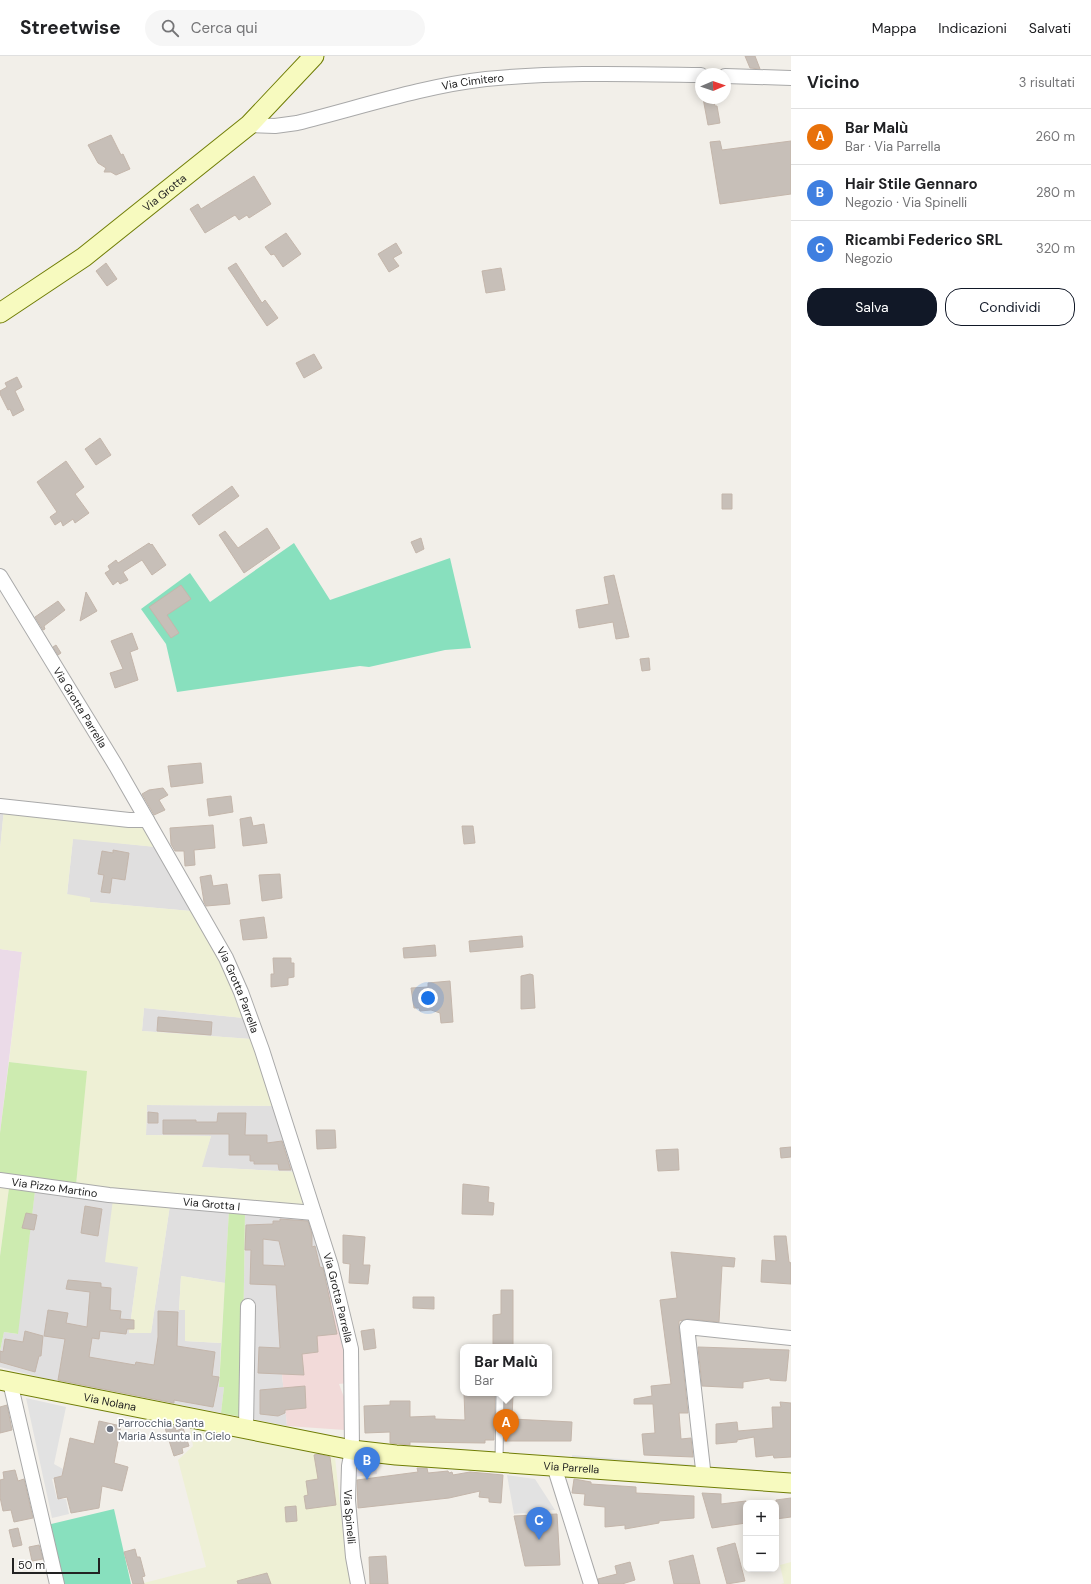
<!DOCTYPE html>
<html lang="it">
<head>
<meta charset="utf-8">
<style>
  body { margin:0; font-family:"DM Sans",sans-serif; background:#f6f6f6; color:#202124 }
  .controls { position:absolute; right:12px; bottom:12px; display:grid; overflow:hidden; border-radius:8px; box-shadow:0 2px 10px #0003 }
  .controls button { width:36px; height:36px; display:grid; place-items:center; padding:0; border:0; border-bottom:1px solid #e0e0e0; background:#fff; color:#202124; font:20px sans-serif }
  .compass { position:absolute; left:695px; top:12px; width:36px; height:36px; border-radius:50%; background:#fff; box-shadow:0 2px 10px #0003; rotate:88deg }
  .scale { position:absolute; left:12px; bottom:10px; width:88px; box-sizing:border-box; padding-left:4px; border:2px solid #222; border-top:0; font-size:11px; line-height:14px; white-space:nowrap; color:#222; -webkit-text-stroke:3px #fff; paint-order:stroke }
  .you { position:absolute; left:428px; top:942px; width:14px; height:14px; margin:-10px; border:3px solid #fff; border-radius:50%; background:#1a73e8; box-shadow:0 0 0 6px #1a73e833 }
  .badge { display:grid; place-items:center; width:26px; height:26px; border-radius:50%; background:#111827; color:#fff; font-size:13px; font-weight:700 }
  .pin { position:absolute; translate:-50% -33px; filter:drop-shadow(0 1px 2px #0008) }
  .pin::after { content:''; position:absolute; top:21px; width:14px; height:12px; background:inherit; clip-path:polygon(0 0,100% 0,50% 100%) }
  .popup { position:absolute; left:460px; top:1288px; width:92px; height:52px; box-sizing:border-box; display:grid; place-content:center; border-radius:8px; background:#fff; filter:drop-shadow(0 1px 3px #0005); font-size:13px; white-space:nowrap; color:#757577 }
  .popup b { font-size:15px; color:#202124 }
  .popup::after { content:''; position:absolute; left:50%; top:100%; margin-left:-8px; border:8px solid transparent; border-top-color:#fff }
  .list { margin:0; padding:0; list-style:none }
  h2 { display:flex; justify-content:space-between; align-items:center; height:52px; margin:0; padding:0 16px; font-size:17px }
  h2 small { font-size:13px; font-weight:400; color:#757577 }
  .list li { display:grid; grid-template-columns:26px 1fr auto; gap:12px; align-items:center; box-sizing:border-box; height:56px; padding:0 16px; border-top:1px solid #e0e0e0 }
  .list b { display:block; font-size:15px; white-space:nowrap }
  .list p { margin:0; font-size:13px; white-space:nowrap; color:#757577 }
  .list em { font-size:13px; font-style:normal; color:#757577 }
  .actions { display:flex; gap:8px; padding:12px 16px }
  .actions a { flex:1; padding:9px 0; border:1px solid #111827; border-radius:16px; text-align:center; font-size:14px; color:#111827 }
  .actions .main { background:#111827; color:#fff }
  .icon { flex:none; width:22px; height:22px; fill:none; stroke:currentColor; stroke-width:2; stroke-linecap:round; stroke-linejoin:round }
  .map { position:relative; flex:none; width:791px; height:1528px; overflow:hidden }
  header { display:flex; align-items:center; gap:24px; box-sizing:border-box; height:56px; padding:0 20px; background:#fff; border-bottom:1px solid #e0e0e0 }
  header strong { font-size:19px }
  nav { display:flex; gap:22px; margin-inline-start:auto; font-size:14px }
  .search { width:280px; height:36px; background:#f6f6f6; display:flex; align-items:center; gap:10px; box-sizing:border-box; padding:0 14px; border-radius:22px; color:#757577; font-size:15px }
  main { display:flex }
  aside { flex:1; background:#fff }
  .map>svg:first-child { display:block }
</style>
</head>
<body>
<header>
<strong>Streetwise</strong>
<div class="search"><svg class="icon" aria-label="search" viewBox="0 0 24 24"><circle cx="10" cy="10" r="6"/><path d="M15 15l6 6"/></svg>Cerca qui</div>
<nav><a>Mappa</a><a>Indicazioni</a><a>Salvati</a></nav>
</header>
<main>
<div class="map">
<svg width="791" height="1528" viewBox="0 0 791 1528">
  <rect width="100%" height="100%" fill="#f2efe9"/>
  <path fill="#e0dfdf" d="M 0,753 L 4,753 L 0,793 Z
    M 73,782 L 156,791 L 191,855 L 90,846 L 67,839 Z
    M 144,952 L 244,962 L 251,983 L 142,975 Z
    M 147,1049 L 277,1050 L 298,1116 L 201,1111 L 211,1080 L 146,1079 Z
    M 35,1135 L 113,1143 L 138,1211 L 129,1277 L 151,1277 L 170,1149 L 229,1154 L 225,1227 L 181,1220 L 179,1254 L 185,1254 L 185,1285 L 221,1287 L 219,1331 L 224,1331 L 221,1357 L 43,1322 L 0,1311 L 0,1295 L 4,1276 L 17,1278 Z
    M 245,1155 L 312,1160 L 333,1229 L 282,1318 L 287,1370 L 242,1361 Z"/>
  <path fill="#f2dad9" d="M 329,1230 L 347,1293 L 348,1327 L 339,1328 L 348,1352 L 345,1374 L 287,1370 L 282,1318 L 294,1240 Z"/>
  <path fill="#ebdbe8" d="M 0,893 L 22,896 L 0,1077 Z"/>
  <path fill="#eef0d5" d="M 4,753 L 141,770 L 156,791 L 73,783 L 67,838 L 90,842 L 90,846 L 191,855 L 227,918 L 244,962 L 144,952 L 142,975 L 251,983 L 277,1050 L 147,1049 L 146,1079 L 211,1080 L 202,1111 L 298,1116 L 309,1153 L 76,1129 L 86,1015 L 9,1006 L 22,896 L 0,893 L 0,793 Z
    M 0,1131 L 9,1132 L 0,1199 Z
    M 113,1143 L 170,1149 L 151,1277 L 129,1277 L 138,1211 L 105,1206 Z
    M 181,1220 L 225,1227 L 221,1287 L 185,1285 L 185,1254 L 179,1254 Z
    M 190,1372 L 335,1401 L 346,1505 L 352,1528 L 140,1528 L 206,1511 L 178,1404 L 193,1390 Z
    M 791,1506 L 791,1528 L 781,1528 L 784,1527 L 780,1509 Z"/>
  <path fill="#cdebb0" d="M 9,1006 L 87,1015 L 76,1129 L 0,1120 L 0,1077 Z
    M 9,1132 L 35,1135 L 18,1278 L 4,1276 L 0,1295 L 0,1200 Z
    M 229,1154 L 245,1155 L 242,1361 L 221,1357 L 224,1331 L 219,1331 Z"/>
  <path fill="#88e0be" d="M 294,487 L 330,544 L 450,502 L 471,592 L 445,594 L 369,611 L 360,610 L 177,636 L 166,588 L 141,553 L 190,517 L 210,546 Z
    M 114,1453 L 131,1528 L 61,1528 L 47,1469 Z"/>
  <path fill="#e2e2e2" d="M 26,1342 L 66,1351 L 54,1408 L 63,1413 L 64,1419 L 52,1423 L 57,1443 L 66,1443 L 69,1458 L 52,1462 Z
    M 572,1399 L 694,1409 L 692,1415 L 572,1406 Z
    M 507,1419 L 535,1423 L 555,1454 L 514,1458 Z"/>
  <path fill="#dddde8" d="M 358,1407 L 376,1408 L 377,1418 L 354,1421 L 353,1413 Z"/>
  <path fill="#c7bfb8" stroke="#c4b6ab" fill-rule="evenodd" d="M 745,0 L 755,0 L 760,13 L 750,12 Z
    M 703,42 L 713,42 L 715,50 L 717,50 L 720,67 L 708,69 Z
    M 111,79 L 121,99 L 123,98 L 130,113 L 116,119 L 111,116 L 104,116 L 106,112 L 98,107 L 88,89 Z
    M 720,85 L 722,94 L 791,85 L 791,138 L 720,148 L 710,86 Z
    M 254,120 L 271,148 L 249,162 L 247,159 L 239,164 L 235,159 L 205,177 L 190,153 L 198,148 L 201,153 Z
    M 286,177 L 301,198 L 283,211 L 274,198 L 271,199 L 265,191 Z
    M 396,187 L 402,197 L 393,202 L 399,210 L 389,216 L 378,198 Z
    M 106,207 L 117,223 L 107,230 L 96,215 Z
    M 236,207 L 262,247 L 265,244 L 278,262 L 267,270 L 228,212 Z
    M 501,212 L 505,234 L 486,237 L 482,215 Z
    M 314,298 L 322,312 L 304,322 L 296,307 Z
    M 17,321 L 22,331 L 15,335 L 24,354 L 13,360 L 10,353 L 8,354 L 0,338 L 0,335 L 7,331 L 5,327 Z
    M 100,382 L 111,399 L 96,409 L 85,393 Z
    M 66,405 L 84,431 L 75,438 L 89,457 L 75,467 L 73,463 L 63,470 L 61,465 L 55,469 L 50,461 L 57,456 L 37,426 Z
    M 232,430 L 239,440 L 199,469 L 192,459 Z
    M 722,438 L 732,438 L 732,453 L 722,453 Z
    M 267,472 L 280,492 L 244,517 L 219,479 L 225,475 L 238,492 Z
    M 421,482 L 424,493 L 416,497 L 411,486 Z
    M 149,487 L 151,489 L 152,488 L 166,509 L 152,519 L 142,504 L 123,516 L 128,524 L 120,528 L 118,525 L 113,529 L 105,517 L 110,514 L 108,510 L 116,504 L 118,507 Z
    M 614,519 L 629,581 L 616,583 L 613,566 L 579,572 L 576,554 L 609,548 L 604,521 Z
    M 181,529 L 191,543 L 167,559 L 179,577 L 171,582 L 149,551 Z
    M 86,536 L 97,555 L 80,565 Z
    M 58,545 L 65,554 L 44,570 L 45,573 L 43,574 L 35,561 Z
    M 132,577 L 138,593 L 130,596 L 138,624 L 115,632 L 110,617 L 123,613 L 111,585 Z
    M 56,589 L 61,597 L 58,599 L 53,591 Z
    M 649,602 L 650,614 L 642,615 L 640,603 Z
    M 201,707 L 203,727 L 171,731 L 168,710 Z
    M 163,732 L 168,739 L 159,744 L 165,754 L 154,759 L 142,738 L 149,734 Z
    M 231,740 L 233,756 L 209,760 L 207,743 Z
    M 251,761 L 253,770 L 264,768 L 267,787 L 243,790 L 240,763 Z
    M 213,769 L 215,792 L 194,794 L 195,809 L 185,810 L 184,795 L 175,795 L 171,788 L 170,772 Z
    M 462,770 L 473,770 L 475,787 L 464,788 Z
    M 113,794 L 129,797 L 125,824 L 112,822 L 110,837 L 101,836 L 104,819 L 98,818 L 102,795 L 113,797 Z
    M 280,818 L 282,842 L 262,845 L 259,819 Z
    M 211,819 L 213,830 L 227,828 L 230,848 L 206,850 L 204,846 L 200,821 Z
    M 264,861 L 267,882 L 243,884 L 240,864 Z
    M 522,880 L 523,891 L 470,896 L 469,885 Z
    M 435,889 L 436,900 L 404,902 L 403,892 Z
    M 273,902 L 291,902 L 291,907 L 294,907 L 294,921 L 288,922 L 288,929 L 271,931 L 271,918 L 274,918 Z
    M 530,918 L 533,919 L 535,952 L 521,953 L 521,920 Z
    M 450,925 L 453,966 L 441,967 L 440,957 L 431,954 L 420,955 L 419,952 L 414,952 L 411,932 L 428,931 L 428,927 Z
    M 158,961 L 212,966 L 211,979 L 157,975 Z
    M 148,1056 L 158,1057 L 158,1067 L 148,1067 Z
    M 218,1057 L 246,1057 L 245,1079 L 267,1079 L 267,1087 L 282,1085 L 291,1114 L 279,1114 L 278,1108 L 254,1108 L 254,1105 L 250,1105 L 250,1099 L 229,1099 L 229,1078 L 163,1078 L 163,1064 L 196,1064 L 196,1066 L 217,1066 Z
    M 316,1074 L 335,1074 L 336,1092 L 317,1093 Z
    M 791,1091 L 791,1101 L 781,1102 L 780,1092 Z
    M 678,1093 L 679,1114 L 658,1115 L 656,1094 Z
    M 463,1128 L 489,1131 L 488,1146 L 494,1147 L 493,1159 L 462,1158 Z
    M 85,1150 L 102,1153 L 98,1180 L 81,1177 Z
    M 26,1157 L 37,1159 L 34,1174 L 22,1172 Z
    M 280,1163 L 308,1165 L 312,1178 L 312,1191 L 315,1190 L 320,1211 L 323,1212 L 337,1278 L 317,1280 L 318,1296 L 302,1298 L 304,1319 L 258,1317 L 259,1291 L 280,1292 L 276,1229 L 250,1228 L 251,1194 L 245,1194 L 246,1169 L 273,1168 L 273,1165 L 280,1165 ZM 263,1183 L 279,1185 L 285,1210 L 263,1209 Z
    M 343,1179 L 365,1181 L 363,1209 L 370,1209 L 368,1228 L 349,1227 L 350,1208 L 343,1207 Z
    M 774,1180 L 786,1180 L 789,1206 L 791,1207 L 791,1228 L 761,1226 L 762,1204 L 776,1205 Z
    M 671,1196 L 735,1202 L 734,1211 L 722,1210 L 719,1266 L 688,1263 L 679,1265 L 679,1272 L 688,1357 L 679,1357 L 681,1383 L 691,1382 L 693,1401 L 644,1399 L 642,1378 L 655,1377 L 653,1348 L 634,1348 L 634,1343 L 652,1340 L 651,1330 L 671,1328 L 660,1244 L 677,1242 Z
    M 68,1224 L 101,1227 L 101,1231 L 111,1232 L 110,1254 L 121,1255 L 120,1263 L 134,1264 L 134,1273 L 127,1273 L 126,1278 L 100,1275 L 99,1283 L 92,1282 L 89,1301 L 135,1309 L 136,1306 L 154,1309 L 158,1281 L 158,1255 L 178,1256 L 177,1290 L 215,1296 L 212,1320 L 219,1321 L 213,1351 L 174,1344 L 174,1347 L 58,1324 L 65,1283 L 44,1280 L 48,1254 L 68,1257 L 66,1267 L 87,1271 L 90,1236 L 66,1233 Z
    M 501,1234 L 513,1234 L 513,1289 L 493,1288 L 493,1259 L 501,1258 Z
    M 413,1241 L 434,1241 L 434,1253 L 413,1252 Z
    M 374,1273 L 376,1292 L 364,1294 L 361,1275 Z
    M 25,1275 L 43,1280 L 41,1300 L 39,1300 L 35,1316 L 0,1306 L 0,1295 L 3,1296 L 5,1283 L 23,1286 Z
    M 698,1291 L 789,1294 L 786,1325 L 770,1324 L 770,1322 L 743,1326 L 743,1332 L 702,1330 Z
    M 305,1330 L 306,1352 L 285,1354 L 285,1357 L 278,1360 L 260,1358 L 260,1334 Z
    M 464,1337 L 495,1337 L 494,1384 L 485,1384 L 485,1387 L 410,1386 L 410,1389 L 390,1387 L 390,1376 L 365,1377 L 364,1350 L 390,1349 L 390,1345 L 410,1345 L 410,1361 L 435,1360 L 435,1363 L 465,1364 Z
    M 505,1337 L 513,1339 L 512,1363 L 572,1366 L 571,1385 L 504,1385 Z
    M 780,1346 L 791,1347 L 791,1401 L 774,1402 L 773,1399 L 756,1401 L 754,1381 L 737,1384 L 737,1386 L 716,1388 L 716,1368 L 737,1366 L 738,1375 L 773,1372 L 772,1351 L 781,1351 Z
    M 7,1349 L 12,1374 L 0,1377 L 0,1351 Z
    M 99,1365 L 121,1370 L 114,1407 L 128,1411 L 122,1435 L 102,1430 L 99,1452 L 71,1457 L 67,1441 L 58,1443 L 54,1422 L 62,1420 L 70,1382 L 94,1388 Z
    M 173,1370 L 175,1370 L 176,1375 L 183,1372 L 189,1390 L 182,1392 L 183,1397 L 174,1400 L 165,1372 Z
    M 318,1398 L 330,1401 L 336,1449 L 306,1453 L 304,1440 L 308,1439 L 306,1425 L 318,1423 L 314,1399 Z
    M 417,1412 L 427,1412 L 428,1417 L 448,1415 L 449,1417 L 452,1416 L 453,1419 L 470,1416 L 503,1419 L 501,1447 L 489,1446 L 489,1442 L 479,1441 L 480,1435 L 449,1442 L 358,1452 L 357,1424 L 418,1416 Z
    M 15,1414 L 18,1425 L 24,1423 L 33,1462 L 14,1466 L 11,1454 L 3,1455 L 0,1441 L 0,1424 L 4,1423 L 3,1416 Z
    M 574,1423 L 591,1426 L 591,1428 L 636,1431 L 636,1437 L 694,1440 L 694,1462 L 659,1465 L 659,1467 L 625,1473 L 625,1469 L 605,1471 L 605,1451 L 584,1449 L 585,1438 L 572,1437 Z
    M 702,1437 L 721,1438 L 721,1448 L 746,1445 L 746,1467 L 712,1472 Z
    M 791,1442 L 791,1461 L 776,1463 L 776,1444 Z
    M 296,1450 L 297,1465 L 286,1466 L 285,1451 Z
    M 557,1458 L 560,1509 L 525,1510 L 514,1460 Z
    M 18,1472 L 22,1489 L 13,1491 L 9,1474 Z
    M 735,1487 L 745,1525 L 727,1528 L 717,1492 Z
    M 39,1489 L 43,1503 L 32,1505 L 29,1491 Z
    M 135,1493 L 137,1501 L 140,1501 L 145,1520 L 142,1521 L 144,1528 L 133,1528 L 124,1496 Z
    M 693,1499 L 700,1528 L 674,1528 L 669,1505 Z
    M 386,1500 L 388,1528 L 370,1528 L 369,1501 Z
    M 630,1506 L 635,1524 L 622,1528 L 599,1528 L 598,1523 L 617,1518 L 615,1510 Z
    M 267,1517 L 271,1528 L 238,1528 L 237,1525 Z"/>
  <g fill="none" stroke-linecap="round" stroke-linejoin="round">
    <g stroke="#a9a9a9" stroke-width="9">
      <path id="lane" d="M 499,1405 L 500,1337"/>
    </g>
    <g stroke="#a9a9a9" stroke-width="16">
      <g id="street">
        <path d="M 725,20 L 791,22"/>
        <path id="s1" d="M 249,69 L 275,70 L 297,67 C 358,52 423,30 486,23 C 558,16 629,18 701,19"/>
        <path id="s2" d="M 0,520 L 116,710 L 226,902 L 241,936 L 262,994 L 331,1210 L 351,1293 L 352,1394 L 349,1410 L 348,1444 L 353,1501 L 358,1528"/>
        <path d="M 0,750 L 129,764 L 147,764"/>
        <path id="s3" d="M 0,1124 L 109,1139 L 314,1157"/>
        <path d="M 10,1326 L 57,1528"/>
        <path d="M 246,1372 L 248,1250"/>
        <path d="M 554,1410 L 591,1528"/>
        <path d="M 704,1422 L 687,1271 L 791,1282"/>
      </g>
    </g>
    <g stroke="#707d05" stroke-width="21">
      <g id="secondary">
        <path id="s4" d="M 0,257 L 84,201 L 249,69 L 314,0"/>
        <path id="s5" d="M 0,1324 L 352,1394 L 396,1399 L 791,1427"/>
      </g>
    </g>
    <use href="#lane" stroke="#fff" stroke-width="7"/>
    <use href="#street" stroke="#fff" stroke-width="14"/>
    <use href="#secondary" stroke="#f7fabf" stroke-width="19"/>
  </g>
  <circle fill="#6b7280" stroke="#fff" stroke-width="1.5" cx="110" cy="1373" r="4"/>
  <g text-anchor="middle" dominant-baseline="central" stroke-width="3.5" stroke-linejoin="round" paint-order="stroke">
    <g font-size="11" fill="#222" stroke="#fff">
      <text stroke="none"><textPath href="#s1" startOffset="229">Via Cimitero</textPath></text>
      <text stroke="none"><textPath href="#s4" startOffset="204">Via Grotta</textPath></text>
      <text stroke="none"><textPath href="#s2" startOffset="154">Via Grotta Parrella</textPath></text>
      <text stroke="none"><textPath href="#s2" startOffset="478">Via Grotta Parrella</textPath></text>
      <text stroke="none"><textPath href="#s3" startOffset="55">Via Pizzo Martino</textPath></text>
      <text stroke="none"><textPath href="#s3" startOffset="213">Via Grotta I</textPath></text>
      <text stroke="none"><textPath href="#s2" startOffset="802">Via Grotta Parrella</textPath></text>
      <text stroke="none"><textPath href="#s5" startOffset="112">Via Nolana</textPath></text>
      <text stroke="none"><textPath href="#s5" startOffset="579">Via Parrella</textPath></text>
      <text stroke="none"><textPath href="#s2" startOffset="1023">Via Spinelli</textPath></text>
    </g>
    <g font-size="11" fill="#5b616d" stroke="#fff" text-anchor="start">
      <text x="118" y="1367">Parrocchia Santa<tspan x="118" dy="13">Maria Assunta in Cielo</tspan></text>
    </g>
  </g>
</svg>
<div class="controls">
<button>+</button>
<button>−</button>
</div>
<svg class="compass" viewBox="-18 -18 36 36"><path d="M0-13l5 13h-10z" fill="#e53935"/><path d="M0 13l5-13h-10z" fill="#757577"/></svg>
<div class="scale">50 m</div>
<div class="you"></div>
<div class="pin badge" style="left:506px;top:1386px;background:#e8710a">A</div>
<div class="popup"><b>Bar Malù</b>Bar</div>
<div class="pin badge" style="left:367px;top:1424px;background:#3f7fe0">B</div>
<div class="pin badge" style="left:539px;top:1484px;background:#3f7fe0">C</div>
</div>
<aside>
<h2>Vicino<small>3 risultati</small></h2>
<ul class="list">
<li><span class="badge" style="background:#e8710a">A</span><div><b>Bar Malù</b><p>Bar · Via Parrella</p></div><em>260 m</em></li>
<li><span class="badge" style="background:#3f7fe0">B</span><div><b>Hair Stile Gennaro</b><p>Negozio · Via Spinelli</p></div><em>280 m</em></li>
<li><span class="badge" style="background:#3f7fe0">C</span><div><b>Ricambi Federico SRL</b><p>Negozio</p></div><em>320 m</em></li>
</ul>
<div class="actions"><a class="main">Salva</a><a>Condividi</a></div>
</aside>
</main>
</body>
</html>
